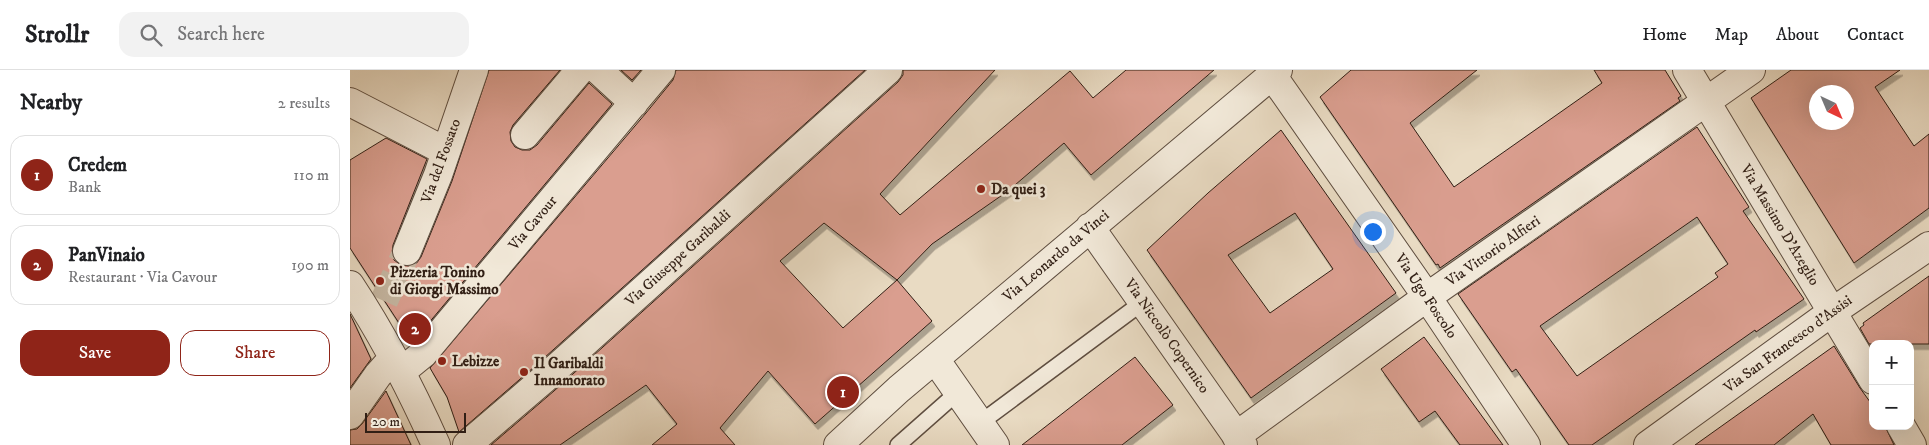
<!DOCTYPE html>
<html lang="en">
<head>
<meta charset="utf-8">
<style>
  body { margin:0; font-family:"IM FELL DW Pica",serif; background:#f2f2f2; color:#202124 }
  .controls { position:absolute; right:15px; bottom:15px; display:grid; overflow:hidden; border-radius:10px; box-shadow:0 5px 20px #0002 }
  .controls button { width:45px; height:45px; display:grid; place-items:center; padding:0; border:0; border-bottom:1px solid #e0e0e0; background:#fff; color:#202124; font:25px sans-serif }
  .compass { position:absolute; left:1459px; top:15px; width:45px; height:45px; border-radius:50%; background:#fff; box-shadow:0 5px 20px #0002; rotate:136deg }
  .scale { position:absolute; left:15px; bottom:12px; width:101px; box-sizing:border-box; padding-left:5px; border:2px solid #311f15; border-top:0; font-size:14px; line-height:18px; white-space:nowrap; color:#311f15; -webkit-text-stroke:4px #f1e8d8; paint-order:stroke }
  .you { position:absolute; left:1022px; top:161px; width:18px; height:18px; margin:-12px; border:4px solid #fff; border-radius:50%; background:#1a73e8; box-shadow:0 0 0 8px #1a73e833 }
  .badge { display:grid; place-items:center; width:32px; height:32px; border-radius:50%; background:#8f2418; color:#fff; font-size:16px; font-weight:700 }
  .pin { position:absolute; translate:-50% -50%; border:2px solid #fff; box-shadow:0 1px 5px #0006 }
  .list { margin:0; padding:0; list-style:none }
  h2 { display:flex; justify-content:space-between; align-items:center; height:65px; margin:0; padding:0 20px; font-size:21px }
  h2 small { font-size:16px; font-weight:400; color:#757577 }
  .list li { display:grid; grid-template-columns:32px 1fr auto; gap:15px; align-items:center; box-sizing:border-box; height:80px; margin:0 10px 10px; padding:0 10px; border:1px solid #e0e0e0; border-radius:15px }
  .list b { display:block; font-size:19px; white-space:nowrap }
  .list p { margin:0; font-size:16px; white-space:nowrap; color:#757577 }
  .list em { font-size:16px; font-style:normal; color:#757577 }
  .actions { display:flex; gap:10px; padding:15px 20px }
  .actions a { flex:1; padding:11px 0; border:1px solid #8f2418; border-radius:15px; text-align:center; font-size:18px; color:#8f2418 }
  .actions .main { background:#8f2418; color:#fff }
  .icon { flex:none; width:28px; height:28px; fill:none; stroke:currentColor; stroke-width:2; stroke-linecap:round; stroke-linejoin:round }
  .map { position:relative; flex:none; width:1579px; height:375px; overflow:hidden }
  header { display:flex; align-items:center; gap:30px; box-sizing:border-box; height:70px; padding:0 25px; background:#fff; border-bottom:1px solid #e0e0e0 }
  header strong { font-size:24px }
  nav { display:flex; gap:28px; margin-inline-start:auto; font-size:18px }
  .search { width:350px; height:45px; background:#f2f2f2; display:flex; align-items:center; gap:12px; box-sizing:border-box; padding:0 18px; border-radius:15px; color:#757577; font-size:19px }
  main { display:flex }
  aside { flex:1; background:#fff }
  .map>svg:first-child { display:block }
</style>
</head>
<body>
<header>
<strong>Strollr</strong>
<div class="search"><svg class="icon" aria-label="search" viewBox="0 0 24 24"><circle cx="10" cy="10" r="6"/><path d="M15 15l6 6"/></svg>Search here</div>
<nav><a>Home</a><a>Map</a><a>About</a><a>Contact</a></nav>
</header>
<main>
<aside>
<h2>Nearby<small>2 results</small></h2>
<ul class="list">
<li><span class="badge">1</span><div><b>Credem</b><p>Bank</p></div><em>110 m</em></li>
<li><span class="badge">2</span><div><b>PanVinaio</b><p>Restaurant · Via Cavour</p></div><em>190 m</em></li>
</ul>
<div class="actions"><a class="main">Save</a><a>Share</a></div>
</aside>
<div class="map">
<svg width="1579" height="375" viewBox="0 0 1579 375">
  <defs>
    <filter id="shadow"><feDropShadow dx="3" dy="5.5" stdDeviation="0" flood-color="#0004"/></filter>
  </defs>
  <rect width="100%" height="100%" fill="#e9dbc3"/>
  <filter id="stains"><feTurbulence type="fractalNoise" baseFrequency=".004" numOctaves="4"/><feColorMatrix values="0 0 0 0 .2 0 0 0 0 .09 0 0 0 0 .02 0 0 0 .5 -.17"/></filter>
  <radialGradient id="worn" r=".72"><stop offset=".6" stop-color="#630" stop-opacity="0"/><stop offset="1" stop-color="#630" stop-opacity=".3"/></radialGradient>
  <path fill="#da9e8f" stroke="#311f15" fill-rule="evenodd" filter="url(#shadow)" d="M 139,0 L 210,0 L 163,55 L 160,62 L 161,71 L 165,77 L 172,80 L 180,80 L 187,75 L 239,13 L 262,34 L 62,273 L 0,178 L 0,90 L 36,68 L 77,89 L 43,175 L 42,183 L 44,190 L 51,195 L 59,196 L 66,194 L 71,187 L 102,111 Z
    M 271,0 L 291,0 L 282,10 Z
    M 326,0 L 515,0 L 184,297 L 109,362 L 97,327 L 80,298 L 296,43 L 323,10 Z
    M 553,0 L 645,0 L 530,124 L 550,145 L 720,1 L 743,28 L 776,0 L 864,0 L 741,105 L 714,73 L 658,121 L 582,174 L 547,210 L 582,251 L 465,354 L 418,301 L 370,358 L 385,375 L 302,375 L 327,354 L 296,315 L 210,375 L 141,375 L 204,321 L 548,12 L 553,5 ZM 474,153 L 547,210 L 493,258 L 430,191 Z
    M 1001,0 L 1127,0 L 1060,53 L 1104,117 L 1252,13 L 1244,0 L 1315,0 L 1331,26 L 1328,28 L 1330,31 L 1090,198 L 1088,194 L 1086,195 L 970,27 Z
    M 1441,0 L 1550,0 L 1525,17 L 1564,76 L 1579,64 L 1579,138 L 1504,193 L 1401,28 ZM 1466,22 L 1496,22 L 1496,52 L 1466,52 Z
    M 1347,57 L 1399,137 L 1393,141 L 1454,229 L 1406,262 L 1405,260 L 1242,375 L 1219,375 L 1166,299 L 1162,302 L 1108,224 ZM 1347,147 L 1378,194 L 1365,203 L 1368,207 L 1227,306 L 1190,256 Z
    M 931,60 L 1046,223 L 901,328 L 797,180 L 858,123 ZM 945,143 L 983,199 L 920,243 L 878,185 Z
    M 1579,206 L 1579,274 L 1519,274 L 1510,258 L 1514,255 L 1513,253 Z
    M 0,244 L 21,289 L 0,318 Z
    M 1074,267 L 1113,320 L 1153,375 L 1110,375 L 1085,341 L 1069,352 L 1031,299 Z
    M 1484,276 L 1510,318 L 1523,336 L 1523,356 L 1535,356 L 1544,375 L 1481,375 L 1463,344 L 1424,375 L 1345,375 Z
    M 785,287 L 823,335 L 772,375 L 672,375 Z
    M 36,321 L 61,375 L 0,375 L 0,360 L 7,359 L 12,354 Z"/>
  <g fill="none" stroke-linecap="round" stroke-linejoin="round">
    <path stroke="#c4b5a0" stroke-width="28" stroke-dasharray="28 14" stroke-linecap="butt" d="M 34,231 L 57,181"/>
    <g stroke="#5f4e40" stroke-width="18">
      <path id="lane" d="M 630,353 L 793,232
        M 548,375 L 608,322"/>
    </g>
    <g stroke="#5f4e40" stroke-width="30">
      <path id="street" d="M 248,0 L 284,33
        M 1337,0 L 1523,310
        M 922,5 L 1077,227 L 1176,375
        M 0,32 L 95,81
        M 175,65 L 230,0
        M 740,157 L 893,375
        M 57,181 L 88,105 L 124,0
        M 0,215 C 33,265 61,319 86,375
        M 585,289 L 645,375
        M 51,302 L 73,284 L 311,0
        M 0,345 L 28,305 L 43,288
        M 1551,356 L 1562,375
        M 886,366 L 1077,227 L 1401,0
        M 117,375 L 194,309 L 538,0
        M 488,375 L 549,319 L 928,0
        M 1298,375 L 1482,242 L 1579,176"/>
    </g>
    <use href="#lane" stroke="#f1e8d8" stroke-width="15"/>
    <use href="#street" stroke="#f1e8d8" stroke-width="28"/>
  </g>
  <g fill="#8f2418" stroke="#f1e8d8" stroke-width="2">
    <circle cx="631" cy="119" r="5"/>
    <circle cx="30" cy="211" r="5"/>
    <circle cx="92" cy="291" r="5"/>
    <circle cx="174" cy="302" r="5"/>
  </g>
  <g text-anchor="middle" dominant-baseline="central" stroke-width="5" stroke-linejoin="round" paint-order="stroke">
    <g font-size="15" fill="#311f15" stroke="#f1e8d8">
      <text transform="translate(91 91) rotate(-70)">Via del Fossato</text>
      <text transform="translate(183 153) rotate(-50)">Via Cavour</text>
      <text transform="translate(1430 155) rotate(59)">Via Massimo D'Azeglio</text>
      <text transform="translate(1143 181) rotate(-35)">Via Vittorio Alfieri</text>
      <text transform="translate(706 186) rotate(-40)">Via Leonardo da Vinci</text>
      <text transform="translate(328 188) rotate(-42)">Via Giuseppe Garibaldi</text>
      <text transform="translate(1076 226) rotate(56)">Via Ugo Foscolo</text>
      <text transform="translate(817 266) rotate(55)">Via Niccolò Copernico</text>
      <text transform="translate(1438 274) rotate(-36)">Via San Francesco d'Assisi</text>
    </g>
    <g font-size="15" font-weight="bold" fill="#311f15" stroke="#f1e8d8" text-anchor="start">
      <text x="641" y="119">Da quei 3</text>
      <text x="40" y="202">Pizzeria Tonino<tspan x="40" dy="17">di Giorgi Massimo</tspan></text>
      <text x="102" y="291">Lebizze</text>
      <text x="184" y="293">Il Garibaldi<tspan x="184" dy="17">Innamorato</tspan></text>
    </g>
  </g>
  <rect width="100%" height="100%" filter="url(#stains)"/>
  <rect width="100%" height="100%" fill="url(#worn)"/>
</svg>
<div class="controls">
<button>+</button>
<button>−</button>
</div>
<svg class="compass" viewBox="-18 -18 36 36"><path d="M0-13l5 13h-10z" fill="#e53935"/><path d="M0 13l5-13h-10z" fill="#757577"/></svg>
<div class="scale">20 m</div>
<div class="you"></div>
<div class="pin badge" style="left:493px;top:322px">1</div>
<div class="pin badge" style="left:65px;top:259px">2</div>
</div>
</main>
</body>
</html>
